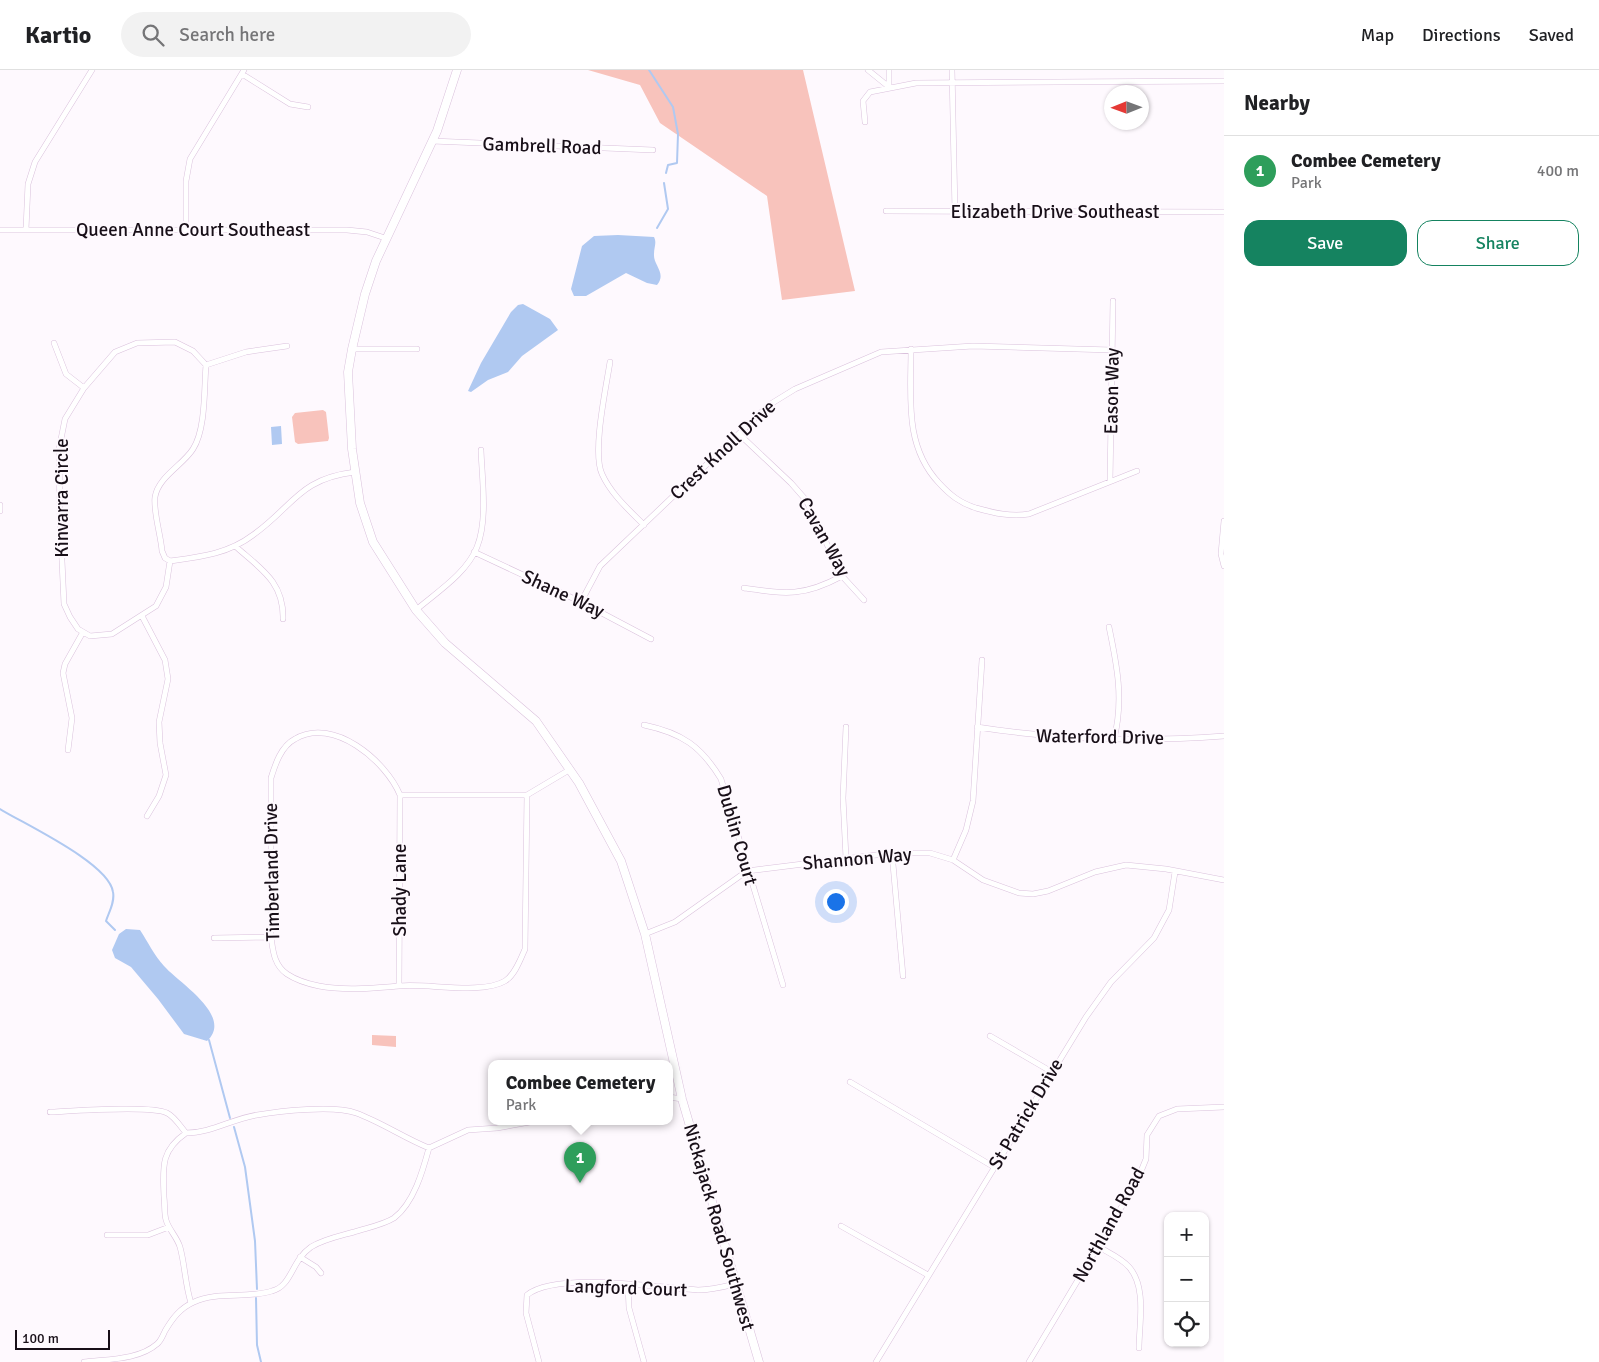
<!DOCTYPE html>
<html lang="en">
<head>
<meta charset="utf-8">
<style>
  body { margin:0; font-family:Signika,sans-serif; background:#f2f2f2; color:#202124 }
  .controls { position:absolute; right:15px; bottom:15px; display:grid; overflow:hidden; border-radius:10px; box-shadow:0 1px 4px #0004 }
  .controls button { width:45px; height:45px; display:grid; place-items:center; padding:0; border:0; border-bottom:1px solid #e0e0e0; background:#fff; color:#202124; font:25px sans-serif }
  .compass { position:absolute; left:1104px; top:15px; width:45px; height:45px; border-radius:50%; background:#fff; box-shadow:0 1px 4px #0004; rotate:269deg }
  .scale { position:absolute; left:15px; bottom:12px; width:95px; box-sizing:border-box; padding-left:5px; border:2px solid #180f18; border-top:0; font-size:14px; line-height:18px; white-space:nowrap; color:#180f18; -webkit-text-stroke:4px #fef9fe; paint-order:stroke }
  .you { position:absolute; left:835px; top:831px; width:18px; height:18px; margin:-12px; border:4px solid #fff; border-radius:50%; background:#1a73e8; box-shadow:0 0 0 8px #1a73e833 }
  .badge { display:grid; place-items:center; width:32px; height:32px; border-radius:50%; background:#158360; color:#fff; font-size:16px; font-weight:700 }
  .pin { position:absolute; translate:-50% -41px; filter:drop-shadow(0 1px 2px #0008) }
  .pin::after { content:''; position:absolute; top:26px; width:18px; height:15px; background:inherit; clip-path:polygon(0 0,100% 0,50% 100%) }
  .popup { position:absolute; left:488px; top:990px; width:185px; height:65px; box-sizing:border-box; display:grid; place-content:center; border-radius:10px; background:#fff; filter:drop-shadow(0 1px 4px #0005); font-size:16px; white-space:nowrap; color:#757577 }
  .popup b { font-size:19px; color:#202124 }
  .popup::after { content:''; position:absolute; left:50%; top:100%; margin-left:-10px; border:10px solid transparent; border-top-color:#fff }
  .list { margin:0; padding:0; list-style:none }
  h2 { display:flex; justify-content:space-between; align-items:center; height:65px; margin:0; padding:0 20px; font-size:21px }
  h2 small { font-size:16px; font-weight:400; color:#757577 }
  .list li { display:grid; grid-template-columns:32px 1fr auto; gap:15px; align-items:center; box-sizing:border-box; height:70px; padding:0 20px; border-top:1px solid #e0e0e0 }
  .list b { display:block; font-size:19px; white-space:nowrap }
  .list p { margin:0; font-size:16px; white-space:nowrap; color:#757577 }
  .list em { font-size:16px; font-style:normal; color:#757577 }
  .actions { display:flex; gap:10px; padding:15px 20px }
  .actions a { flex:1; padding:11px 0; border:1px solid #158360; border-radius:15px; text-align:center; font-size:18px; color:#158360 }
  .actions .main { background:#158360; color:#fff }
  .icon { flex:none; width:28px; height:28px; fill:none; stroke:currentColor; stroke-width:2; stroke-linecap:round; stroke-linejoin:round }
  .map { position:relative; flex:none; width:1224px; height:1292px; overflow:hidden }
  header { display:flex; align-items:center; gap:30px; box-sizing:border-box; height:70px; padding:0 25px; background:#fff; border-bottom:1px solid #e0e0e0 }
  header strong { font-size:24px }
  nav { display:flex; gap:28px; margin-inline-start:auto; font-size:18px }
  .search { width:350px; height:45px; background:#f2f2f2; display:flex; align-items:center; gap:12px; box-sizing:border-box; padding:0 18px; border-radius:28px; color:#757577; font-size:19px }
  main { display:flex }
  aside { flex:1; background:#fff }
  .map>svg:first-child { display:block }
</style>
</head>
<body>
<header>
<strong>Kartio</strong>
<div class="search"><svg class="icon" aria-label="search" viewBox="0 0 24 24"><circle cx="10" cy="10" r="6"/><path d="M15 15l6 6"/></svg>Search here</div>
<nav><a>Map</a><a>Directions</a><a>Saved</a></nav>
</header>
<main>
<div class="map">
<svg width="1224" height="1292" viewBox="0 0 1224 1292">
  <rect width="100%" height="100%" fill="#fef9fe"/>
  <path fill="#f8c3bc" d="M 588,0 L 803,0 L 855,221 L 782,230 L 767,126 L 660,53 L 640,15 Z
    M 323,340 L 326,342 L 329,368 L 328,371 L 298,374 L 295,372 L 292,347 L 295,343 Z
    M 372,965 L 396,966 L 396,977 L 372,975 Z"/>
  <path fill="#b0c9f1" d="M 618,165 L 654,167 C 657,173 654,177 654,184 C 653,195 667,203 657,215 L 647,213 L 626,203 L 586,226 L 574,226 L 571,219 L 582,176 L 594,166 Z
    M 523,234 L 550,249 L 558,260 L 522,286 L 508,302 L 488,310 L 471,322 L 468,321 L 481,293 L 511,242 L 518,235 Z
    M 281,356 L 282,374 L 272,375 L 271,357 Z
    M 126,859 L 140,860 C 148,872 154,885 164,896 C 179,913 234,946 207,971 L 184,964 L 158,929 L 131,897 L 115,888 L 112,880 L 119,864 Z"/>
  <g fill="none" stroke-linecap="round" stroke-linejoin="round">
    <path stroke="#b0c9f1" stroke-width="2" d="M 649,0 L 673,37 L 678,64 L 677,93 L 668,95 L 666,103
      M 657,158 L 668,139 L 664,113
      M 0,739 C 24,754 109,793 113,822 C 115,832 109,842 106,851 L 115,860
      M 209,970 L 230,1048
      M 234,1057 L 245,1097 L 255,1171 L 257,1219
      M 256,1228 L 257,1275 L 261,1292"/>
    <g stroke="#dac1dc" stroke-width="6">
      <path id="street" d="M 868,0 L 889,17 L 889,0
        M 952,0 L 955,142
        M 242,4 L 290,34 L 308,37
        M 865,52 L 863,31 L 870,22 L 916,13 L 1224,11
        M 432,71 L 653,80
        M 886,141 L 1224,142
        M 26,159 L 28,114 L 35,92 L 92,0
        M 186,159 L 186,111 L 190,89 L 244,0
        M 0,160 L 347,160 L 367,162 L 385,168
        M 175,272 L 193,281 L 206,295 C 204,318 206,359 193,379 C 183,395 158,407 155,427 C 153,441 161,466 162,481 L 165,488 L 170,491 L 166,517 L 156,536 L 112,564 L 90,566 L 78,559 L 70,547 L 64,534 L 60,448 L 59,379 L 65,349 L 84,318 L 115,282 L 137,273 Z
        M 54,273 L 66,304 L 84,318
        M 352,279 L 417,279
        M 911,279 C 911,327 904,376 939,413 C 950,425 960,433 976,438 C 994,443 1011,447 1029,444 L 1137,401
        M 610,292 C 606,318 592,382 602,404 C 611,424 628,439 644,455
        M 206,295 L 246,282 L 287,276
        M 739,364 L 791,413 L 806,430 L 842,506 L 864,530
        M 1110,411 L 1113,231
        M 0,435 L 0,441
        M 1224,451 L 1221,484 L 1224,496
        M 235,476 C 261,499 284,512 283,549
        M 474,482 L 581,532 L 651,569
        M 170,491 C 200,487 228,484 253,465 C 294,436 298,409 355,402
        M 744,518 C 786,524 803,527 842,506
        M 581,532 L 600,496 L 769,335 L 795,319 L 881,282 L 973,276 L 1112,280
        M 416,540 C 437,522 467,503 477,477 C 488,450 482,409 481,380
        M 142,546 L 165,590 L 168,609 L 159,652 L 160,673 L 166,705 L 159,726 L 147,746
        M 1109,557 C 1117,595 1124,630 1114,669
        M 644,655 C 682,663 701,676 721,709 L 783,915
        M 977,657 C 1059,670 1142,672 1224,666
        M 68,680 L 72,648 L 63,603 L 65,594 L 83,562
        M 400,725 L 527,725
        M 892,783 L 903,906
        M 846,788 L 843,728 L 846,657
        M 953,790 L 966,760 L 973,731 L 982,590
        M 645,864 L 675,852 L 747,801 L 892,783 L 930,783 L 953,790 L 983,810 L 1019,823 L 1033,824 L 1048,821 L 1095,802 L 1126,795 L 1166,799 L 1224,810
        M 214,868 L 271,867
        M 399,916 L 400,725 C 386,691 333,646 295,669 C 281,676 275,695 271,708 L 271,867 C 273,881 274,895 287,904 C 296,910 309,914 319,916 C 346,921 373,918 399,916 C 428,913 481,925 505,911 C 515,905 521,888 525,879 L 527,725 L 569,700
        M 990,966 L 1052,1002
        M 850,1012 L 994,1097
        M 669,1027 L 682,1029
        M 50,1042 C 71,1041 152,1035 167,1043 C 174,1046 181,1057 186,1063
        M 841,1156 L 928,1205
        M 107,1165 L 148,1165 L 169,1157
        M 1099,1177 C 1109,1183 1121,1188 1129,1197 C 1147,1217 1139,1254 1139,1278
        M 300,1187 L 316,1197 L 321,1203
        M 628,1214 L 629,1238 L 644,1292
        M 191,1233 C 185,1214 185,1195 180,1177 C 177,1167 169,1160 166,1150 C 164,1143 165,1134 164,1127 C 163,1098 160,1081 186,1063 C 211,1063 232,1049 257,1045 C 280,1041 334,1035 356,1043 C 381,1052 404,1068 429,1078
        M 84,1292 C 107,1289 139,1290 157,1274 C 161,1271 163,1265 165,1261 C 172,1249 180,1238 194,1232 C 218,1221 247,1229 272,1221 C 292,1216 291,1191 311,1177 C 324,1169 340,1166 354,1162 C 366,1158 383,1155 394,1148 C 414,1133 423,1100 429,1078 L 468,1060 L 497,1058 L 530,1052
        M 539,1292 L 526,1243 L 527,1225 C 557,1201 659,1218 698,1220 C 711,1220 723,1217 735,1214
        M 876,1292 L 1086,947 L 1111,912 L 1154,868 L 1169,840 L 1175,802
        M 1029,1292 L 1137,1111 L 1146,1089 L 1147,1065 L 1159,1046 L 1177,1039 L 1224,1037"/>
    </g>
    <g stroke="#dac1dc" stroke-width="9">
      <path id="secondary" d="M 457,0 L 437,61 L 376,191 L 365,224 L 352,279 L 348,302 L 352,379 L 360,433 L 373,472 L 416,540 L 445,573 L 536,651 L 579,713 L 621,791 L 645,864 L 682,1029 L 759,1292"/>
    </g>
    <use href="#street" stroke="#fff" stroke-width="5"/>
    <use href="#secondary" stroke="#fff" stroke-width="8"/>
  </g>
  <g text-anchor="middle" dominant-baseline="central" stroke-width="4" stroke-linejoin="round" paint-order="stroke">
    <g font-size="19" fill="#180f18" stroke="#fef9fe">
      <text transform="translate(542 76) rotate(2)">Gambrell Road</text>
      <text x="1055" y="142">Elizabeth Drive Southeast</text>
      <text x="193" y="160">Queen Anne Court Southeast</text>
      <text transform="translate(1112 321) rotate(-89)">Eason Way</text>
      <text transform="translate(723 380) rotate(-43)">Crest Knoll Drive</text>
      <text transform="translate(62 428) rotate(-90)">Kinvarra Circle</text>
      <text transform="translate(824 467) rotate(61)">Cavan Way</text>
      <text transform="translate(563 524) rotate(25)">Shane Way</text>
      <text transform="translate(1100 667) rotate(1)">Waterford Drive</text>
      <text transform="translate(737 765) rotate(74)">Dublin Court</text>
      <text transform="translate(857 789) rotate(-5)">Shannon Way</text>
      <text transform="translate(272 802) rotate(-91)">Timberland Drive</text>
      <text transform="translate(400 820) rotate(-90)">Shady Lane</text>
      <text transform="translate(1026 1044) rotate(-59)">St Patrick Drive</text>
      <text transform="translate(1109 1155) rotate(-61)">Northland Road</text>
      <text transform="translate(719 1157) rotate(74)">Nickajack Road Southwest</text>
      <text transform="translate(626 1218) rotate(2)">Langford Court</text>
    </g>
  </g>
</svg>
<div class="controls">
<button>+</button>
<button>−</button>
<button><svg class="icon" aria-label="locate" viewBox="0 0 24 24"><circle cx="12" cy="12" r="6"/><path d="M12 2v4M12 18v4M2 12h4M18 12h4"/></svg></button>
</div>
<svg class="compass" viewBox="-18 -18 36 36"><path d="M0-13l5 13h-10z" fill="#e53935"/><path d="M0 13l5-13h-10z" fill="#757577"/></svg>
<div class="scale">100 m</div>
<div class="you"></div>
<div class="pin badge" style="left:580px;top:1113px;background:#2e9e5b">1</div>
<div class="popup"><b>Combee Cemetery</b>Park</div>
</div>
<aside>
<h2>Nearby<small></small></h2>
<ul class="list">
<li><span class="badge" style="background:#2e9e5b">1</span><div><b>Combee Cemetery</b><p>Park</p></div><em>400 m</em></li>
</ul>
<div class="actions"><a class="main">Save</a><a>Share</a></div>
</aside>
</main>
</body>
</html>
